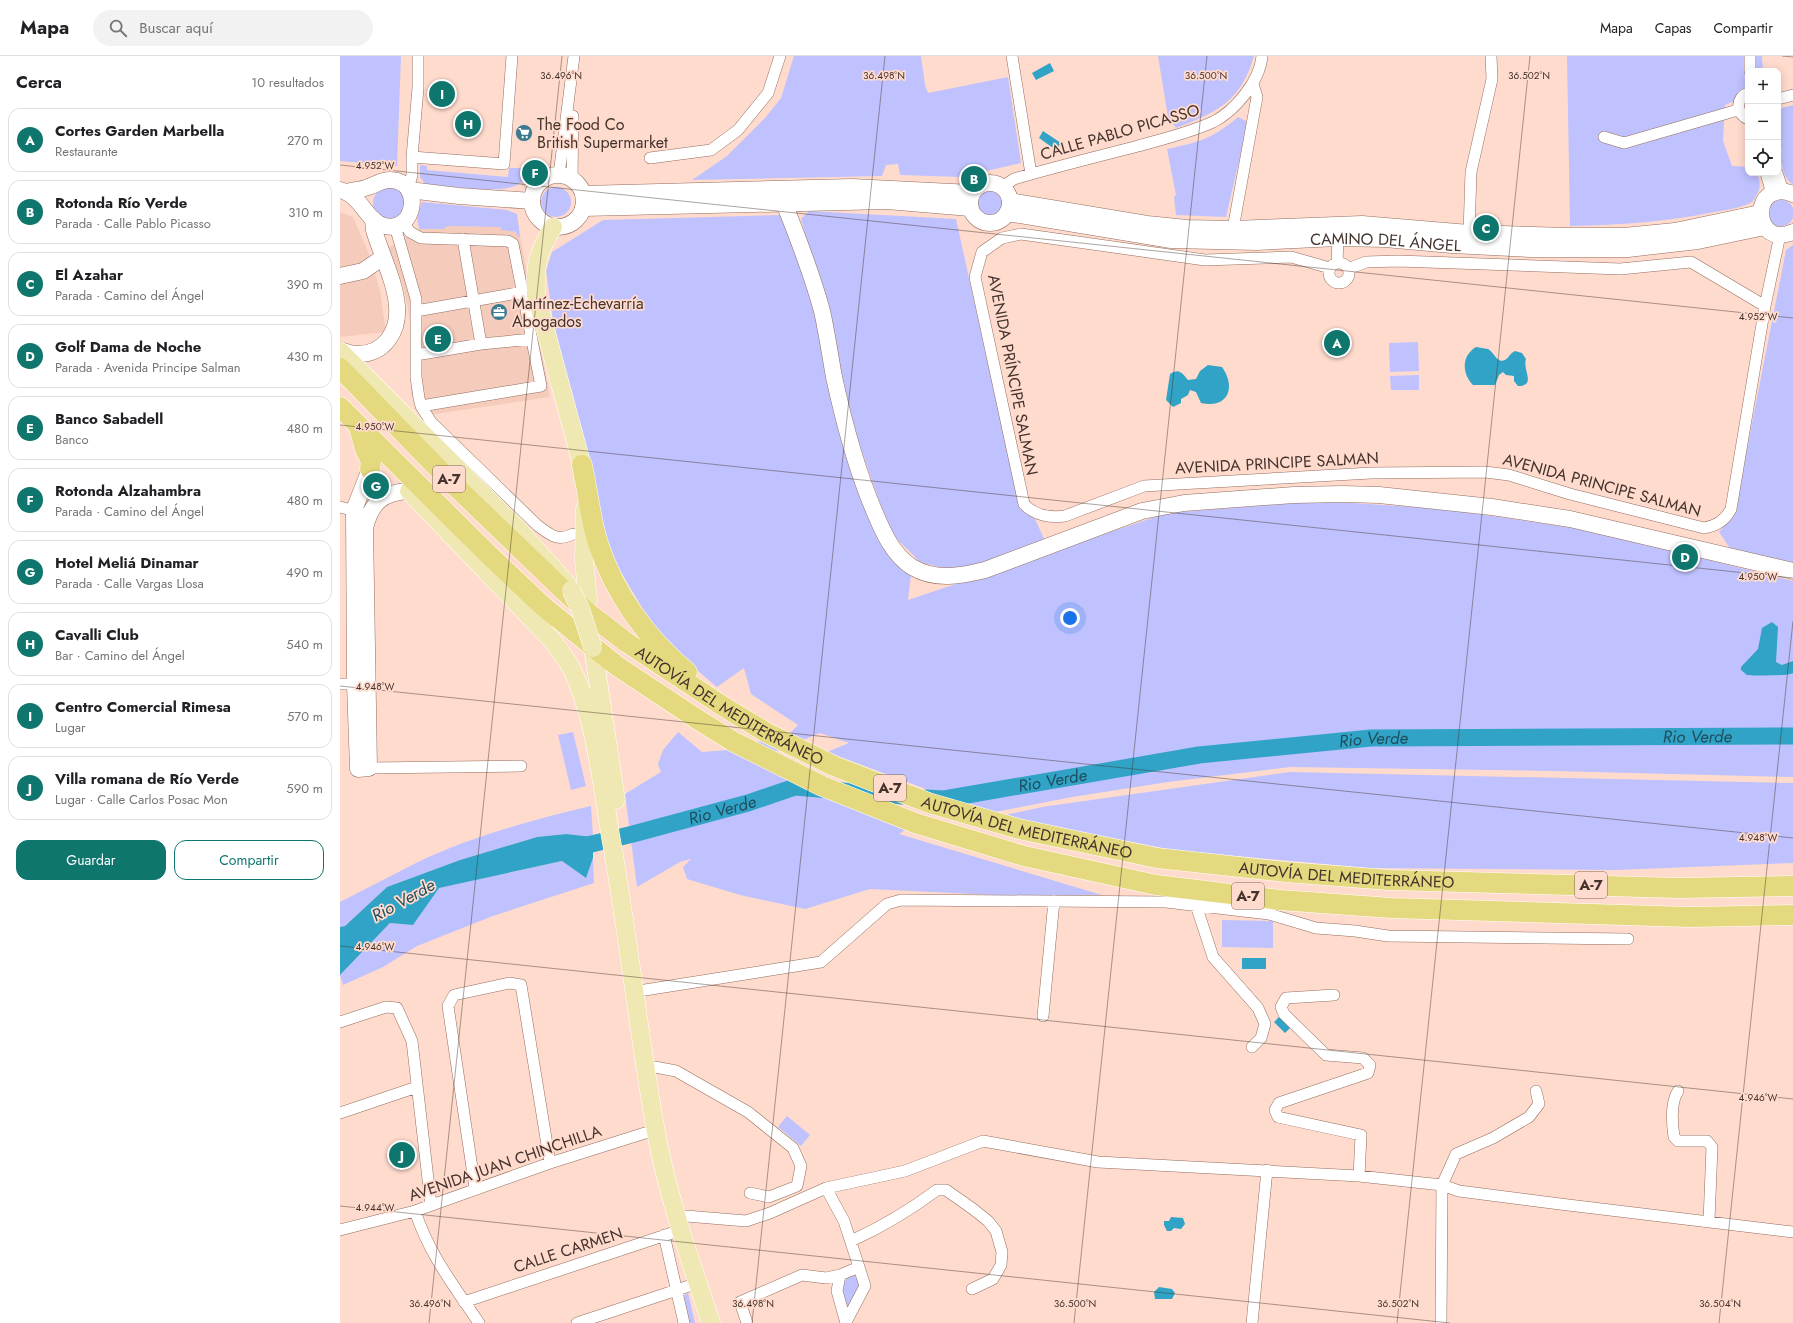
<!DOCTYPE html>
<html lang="es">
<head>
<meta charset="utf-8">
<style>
  body { margin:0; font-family:Jost,sans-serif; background:#f2f2f2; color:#202124 }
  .controls { position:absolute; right:12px; top:12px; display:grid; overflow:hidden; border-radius:8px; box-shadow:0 2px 10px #0003 }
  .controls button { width:36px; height:36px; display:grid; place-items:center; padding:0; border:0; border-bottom:1px solid #e0e0e0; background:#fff; color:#202124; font:20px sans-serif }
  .you { position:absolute; left:730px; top:562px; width:14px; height:14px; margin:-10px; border:3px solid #fff; border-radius:50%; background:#1a73e8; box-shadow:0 0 0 6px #1a73e833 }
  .badge { display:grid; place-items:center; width:26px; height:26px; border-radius:50%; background:#0f766e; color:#fff; font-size:13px; font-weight:700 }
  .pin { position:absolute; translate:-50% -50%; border:2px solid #fff; box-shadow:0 1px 4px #0006 }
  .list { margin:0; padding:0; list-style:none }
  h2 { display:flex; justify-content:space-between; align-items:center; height:52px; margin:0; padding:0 16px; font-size:17px }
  h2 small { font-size:13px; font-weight:400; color:#757577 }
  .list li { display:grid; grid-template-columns:26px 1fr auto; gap:12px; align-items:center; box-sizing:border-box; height:64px; margin:0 8px 8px; padding:0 8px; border:1px solid #e0e0e0; border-radius:12px }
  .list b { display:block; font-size:15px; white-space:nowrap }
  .list p { margin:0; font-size:13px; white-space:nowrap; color:#757577 }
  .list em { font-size:13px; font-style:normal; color:#757577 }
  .actions { display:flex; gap:8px; padding:12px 16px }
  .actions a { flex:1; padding:9px 0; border:1px solid #0f766e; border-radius:12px; text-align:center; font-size:14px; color:#0f766e }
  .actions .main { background:#0f766e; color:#fff }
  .icon { flex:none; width:22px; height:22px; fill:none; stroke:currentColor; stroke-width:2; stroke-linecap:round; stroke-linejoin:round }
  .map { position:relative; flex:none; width:1453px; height:1267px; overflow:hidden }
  header { display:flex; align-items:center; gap:24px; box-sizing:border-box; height:56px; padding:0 20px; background:#fff; border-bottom:1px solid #e0e0e0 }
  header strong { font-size:19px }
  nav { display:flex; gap:22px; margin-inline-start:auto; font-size:14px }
  .search { width:280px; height:36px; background:#f2f2f2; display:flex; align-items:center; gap:10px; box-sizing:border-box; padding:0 14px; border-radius:22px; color:#757577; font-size:15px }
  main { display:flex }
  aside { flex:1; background:#fff }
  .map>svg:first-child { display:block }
</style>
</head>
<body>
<header>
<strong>Mapa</strong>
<div class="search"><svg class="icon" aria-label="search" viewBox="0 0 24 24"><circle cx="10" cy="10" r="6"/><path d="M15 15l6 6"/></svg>Buscar aquí</div>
<nav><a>Mapa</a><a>Capas</a><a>Compartir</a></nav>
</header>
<main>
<aside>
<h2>Cerca<small>10 resultados</small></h2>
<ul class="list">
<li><span class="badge">A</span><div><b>Cortes Garden Marbella</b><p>Restaurante</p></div><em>270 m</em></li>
<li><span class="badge">B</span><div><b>Rotonda Río Verde</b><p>Parada · Calle Pablo Picasso</p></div><em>310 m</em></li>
<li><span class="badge">C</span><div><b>El Azahar</b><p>Parada · Camino del Ángel</p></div><em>390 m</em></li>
<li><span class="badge">D</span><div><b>Golf Dama de Noche</b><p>Parada · Avenida Principe Salman</p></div><em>430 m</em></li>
<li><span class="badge">E</span><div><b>Banco Sabadell</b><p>Banco</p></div><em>480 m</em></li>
<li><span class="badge">F</span><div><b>Rotonda Alzahambra</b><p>Parada · Camino del Ángel</p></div><em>480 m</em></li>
<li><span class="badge">G</span><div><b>Hotel Meliá Dinamar</b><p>Parada · Calle Vargas Llosa</p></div><em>490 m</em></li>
<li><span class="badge">H</span><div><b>Cavalli Club</b><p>Bar · Camino del Ángel</p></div><em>540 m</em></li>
<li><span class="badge">I</span><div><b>Centro Comercial Rimesa</b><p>Lugar</p></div><em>570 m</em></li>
<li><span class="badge">J</span><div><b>Villa romana de Río Verde</b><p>Lugar · Calle Carlos Posac Mon</p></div><em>590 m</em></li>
</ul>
<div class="actions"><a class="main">Guardar</a><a>Compartir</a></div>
</aside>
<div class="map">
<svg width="1453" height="1267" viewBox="0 0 1453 1267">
  <rect width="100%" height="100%" fill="#ffdbcd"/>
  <path fill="#f5ccbb" d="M 0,156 L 13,161 L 29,198 L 40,234 L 46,276 L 0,281 Z
    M 107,170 L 160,171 L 163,174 L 176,176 L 178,181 L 180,180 L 210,341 L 82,360 L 71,338 L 71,279 L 68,252 L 62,227 L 48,192 L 79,173 L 104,173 Z"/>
  <path fill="#bfc2fe" d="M 0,0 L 61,0 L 57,110 L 0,105 Z
    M 454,0 L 581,0 L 585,29 L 588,37 L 668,21 L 681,107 L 620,121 L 560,119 L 558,108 L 546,109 L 542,120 L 352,124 L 387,100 L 425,62 L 441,42 Z
    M 818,0 L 914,0 C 901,45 878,56 836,72 L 828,61 Z
    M 1227,0 L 1422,0 L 1423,15 L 1408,15 L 1408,39 L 1385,49 L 1383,85 L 1392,110 L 1408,111 L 1408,117 L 1417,117 C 1422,130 1420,135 1412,146 C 1402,152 1386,154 1374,156 C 1326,166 1279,169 1230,170 Z
    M 1453,49 L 1453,128 C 1443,123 1442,108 1439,97 L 1442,96 L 1438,82 L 1438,53 Z
    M 898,61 L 908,66 L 886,161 L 836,159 L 834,141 L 836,139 L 827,93 C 859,86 872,83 898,61 Z
    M 80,109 L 87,110 L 87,114 L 168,121 L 169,112 L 197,112 C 191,119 184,126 175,130 C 155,138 108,130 85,128 L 80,121 Z
    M33 147a16 16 0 1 1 32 0a16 16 0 1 1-32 0Z
    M201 146a15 15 0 1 1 30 0a15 15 0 1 1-30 0Z
    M636 147a14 14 0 1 1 28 0a14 14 0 1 1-28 0Z
    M1428 157a13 13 0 1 1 26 0a13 13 0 1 1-26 0Z
    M 82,146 L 167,154 L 177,158 L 180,180 L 178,181 L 176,176 L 162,174 L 160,171 L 107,170 L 104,173 L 79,173 L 77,160 Z
    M 469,155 L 616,163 L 680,453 L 695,463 L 706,487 L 637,512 L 606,513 L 580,506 L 550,476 L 514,373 L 486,251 L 461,163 Z
    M 441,159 L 480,264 L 506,396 L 571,519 L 568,544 L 827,457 L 982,445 L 1105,453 L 1253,475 L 1453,525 L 1453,721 L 1212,715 L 950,711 L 828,726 L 732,741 L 650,757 L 487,696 L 509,687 L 480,677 L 412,705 L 472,736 L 565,774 L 559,778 L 762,839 L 674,840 L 530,833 L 465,853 L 400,839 L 347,823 L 343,811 L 351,803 L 340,806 L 297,831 L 285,738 L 321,716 L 318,708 L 323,694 L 338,676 L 362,696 L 389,694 L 450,677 L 458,669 L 411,638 L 404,612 L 377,631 L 321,584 L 271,499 L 213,264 L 206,215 L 212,196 L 263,164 Z
    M 1453,189 L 1453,510 L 1393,497 L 1379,476 L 1394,459 L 1446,194 Z
    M 1078,286 L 1079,315 L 1050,316 L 1049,287 Z
    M 1079,319 L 1079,334 L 1051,334 L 1050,320 Z
    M 233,676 L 246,730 L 231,734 L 218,679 Z
    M 950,716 L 1453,727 L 1453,807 L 1276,814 L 1028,812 L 832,794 L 661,760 L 702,751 Z
    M 251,750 L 253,781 L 226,778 L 197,781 L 120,804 L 47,831 L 5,870 L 0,871 L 0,846 C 26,833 52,819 78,806 C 133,780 192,764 251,750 Z
    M 253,802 L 254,827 L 153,860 L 77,890 L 43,911 L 3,929 L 0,919 L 50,867 L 73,869 L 98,832 L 222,805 L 246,822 Z
    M 882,864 L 933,865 L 933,892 L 882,891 Z
    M 447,1060 L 470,1079 L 461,1090 L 438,1071 Z
    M 510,1219 L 518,1221 C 521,1233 513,1244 508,1255 C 504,1243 497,1229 510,1219 Z
    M 348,1237 L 355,1267 L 348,1267 L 342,1241 Z"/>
  <path fill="#30a3c6" d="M 710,7 L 714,15 L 696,24 L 692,17 Z
    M 703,75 L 721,87 L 716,94 L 699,82 Z
    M 1136,291 L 1148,293 C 1154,296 1157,308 1165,304 C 1169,302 1170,297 1175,295 L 1182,297 L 1186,303 C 1182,313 1197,330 1178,330 L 1174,325 L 1174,320 L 1166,319 L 1163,316 L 1159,319 L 1155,329 L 1133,329 C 1122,318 1121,300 1136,291 Z
    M 868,309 L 882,311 C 897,332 887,353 861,347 L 856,336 L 850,334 L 848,339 L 841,343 L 841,347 L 833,351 L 826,344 L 830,318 C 839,312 842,317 848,324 L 856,323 L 860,315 Z
    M 1432,566 L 1438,571 L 1436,606 L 1442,609 L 1453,605 L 1453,617 C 1449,620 1413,620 1407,619 L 1401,614 L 1401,611 L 1418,593 L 1422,572 Z
    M 226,778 L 253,781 L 253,802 L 246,822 L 222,805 L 99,832 L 73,869 L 50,867 L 0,919 L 0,871 L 5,870 L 47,831 L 120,804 L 197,781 Z
    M 902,902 L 926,902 L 926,913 L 902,913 Z
    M 939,961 L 950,972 L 945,977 L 934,966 Z
    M 831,1161 L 843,1162 L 845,1168 L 841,1173 L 834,1172 L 831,1175 L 827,1175 L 824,1169 L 824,1165 L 829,1165 Z
    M 819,1231 L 832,1233 L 835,1237 L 832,1243 L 815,1243 L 814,1236 Z"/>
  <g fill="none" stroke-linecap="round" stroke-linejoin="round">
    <g stroke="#30a3c6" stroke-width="17">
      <path id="s1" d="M 586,742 L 604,743 L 859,699 L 1031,682 L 1453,680"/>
      <path id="s2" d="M 231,793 L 293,778 L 408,747 L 455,731 L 562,740"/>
    </g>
    <g stroke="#946d5d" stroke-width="12">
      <path id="street" d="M 78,0 L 78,32 L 72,101 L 164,108 L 172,0
        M 672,0 L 691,118
        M 1410,0 L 1410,15
        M 1408,37 C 1395,42 1396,58 1408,63
        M 1438,43 L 1453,39
        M 1264,81 L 1284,87 L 1398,54
        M 310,102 L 371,94 L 398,74 L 428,37 L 440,0
        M 1426,117 L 1432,138
        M 1437,117 L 1443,135
        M 219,119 L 234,0
        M 232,123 L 233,60
        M 662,131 L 674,123 C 715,111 756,101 798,90 C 823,83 849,77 873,66 C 895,55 920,25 922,0
        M 68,133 L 72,119 L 72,101
        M 63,166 L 70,176 L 81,182 L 168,185 L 173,188 L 201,330 L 81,350
        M 55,170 L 76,243 L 76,321 L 79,342 L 81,350 L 91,366 L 197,469 C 211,479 217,486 233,478
        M 893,173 L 917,41 L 913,28
        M 1129,177 L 1131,116 L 1152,23 L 1151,0
        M 123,183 L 141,288
        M 997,207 L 998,182
        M989 217a10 10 0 1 1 20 0a10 10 0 1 1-20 0Z
        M 990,212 L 951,201 L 865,204 L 681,178 L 662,182 L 642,196 L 635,221 L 684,448 C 694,459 710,462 725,460 L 804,430 L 1031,417 L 1145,416 L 1169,419 L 1230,438 L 1364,472 C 1376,470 1385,465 1391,453 L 1425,250 L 1440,179
        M 1008,213 L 1026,206 L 1058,205 L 1280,213 L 1351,206 L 1425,250
        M 76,255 L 183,236
        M 76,299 L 141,288 L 192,283
        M 0,451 L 20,456
        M 0,628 L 21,628
        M 29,712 L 181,710
        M 856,849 L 873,901 L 918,952 L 925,968 L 921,982 L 912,991
        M 305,934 L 481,906 L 547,848 L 561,844 L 826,846 L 929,858 L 976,872 L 1015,875 L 1048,880 L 1288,883
        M 994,939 L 946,942 L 941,951 L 944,958 L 986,999 L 1023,1002 L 1030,1009 L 1028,1017 L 939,1047 L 935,1054 L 938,1061 L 1021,1079 L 1019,1120
        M 703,960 L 714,845
        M 0,966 L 46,951 L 57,952 L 72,985 L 91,1149
        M 315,1011 L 336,1015 L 408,1056 L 453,1092 L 461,1110 L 457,1130 L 429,1141 L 410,1137
        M 1338,1035 C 1330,1047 1332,1067 1334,1081 L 1338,1085 L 1367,1085 L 1372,1091 L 1369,1165
        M 0,1057 L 77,1031
        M 135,1132 L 108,950 L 114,939 L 169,927 L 181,929 L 210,1107
        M 486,1132 L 504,1165 L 519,1211
        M 75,1155 C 89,1198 114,1230 139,1267
        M 346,1160 L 406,1165 L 430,1157 L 486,1132 L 565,1115 L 643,1085 L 758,1106 L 1019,1120 L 1102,1129 L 1119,1135 L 1220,1148 L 1453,1176
        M 0,1174 L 75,1155 L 210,1107 L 305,1077 L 316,1075
        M 324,1179 L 344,1267
        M 511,1185 C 542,1171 570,1154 597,1134 L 606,1134 L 633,1153 L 648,1165 L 656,1175 L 662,1196 L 661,1209 L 653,1223 L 632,1233
        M 124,1246 L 341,1174
        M 506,1266 L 525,1230 L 519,1211 L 500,1219 L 497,1235 L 506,1267
        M 237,1267 L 358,1227
        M 407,1267 L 400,1246 L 462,1219 L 486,1222 L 500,1219
        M 912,1267 L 927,1114
        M 1101,1267 L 1102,1129 L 1116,1098 L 1153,1082 L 1189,1061 L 1199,1048 L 1196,1035"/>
    </g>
    <g stroke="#946d5d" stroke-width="17">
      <g id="secondary">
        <circle cx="218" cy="145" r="26"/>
        <circle cx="650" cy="147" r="20"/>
        <path d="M 0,134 C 22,139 26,166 45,170 C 76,177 83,125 51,124 C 42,123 36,129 28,131 C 21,134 14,134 7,136"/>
        <path d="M 69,134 L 119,140 L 192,145"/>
        <path d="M 243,138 L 512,131 L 632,137"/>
        <path d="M 1453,138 C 1410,121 1411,194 1453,176"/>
        <path d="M 670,145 L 807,168 L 847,172 L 893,173 L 1022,168 L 1129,177 L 1227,180 L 1284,180 L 1335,175 L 1420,157"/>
        <path d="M 444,147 C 458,182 472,218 482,255 C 487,277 490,299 494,321 C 504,367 516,413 535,457 C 543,476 553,499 572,511 C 595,525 621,520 645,514 L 802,455 L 844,447 L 954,439 L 1003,438 L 1039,439 L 1152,451 L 1230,463 L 1453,515"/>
        <path d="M 243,152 L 547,145 L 630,152"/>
        <path id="s3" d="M 667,157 L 831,184 L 917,186 L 998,182 L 1045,183 L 1112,189 L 1191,193 L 1288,193 L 1358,185 L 1425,171"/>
        <path d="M 0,220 L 23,215 L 42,202"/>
        <path d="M 0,294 C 6,296 12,298 18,298 C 45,298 59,275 57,250 C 55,225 41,198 34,174 L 33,163"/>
        <path d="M 30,413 L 14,454 L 15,628 L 18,713 L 29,712 L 25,472 C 31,447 43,436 69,435"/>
      </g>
    </g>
    <g stroke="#fff" stroke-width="19">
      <path id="primary" d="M 213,171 C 197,198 195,208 196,239 L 242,409 L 243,423
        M 0,295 L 177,472 L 227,528
        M 69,435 L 210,582 C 217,590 223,599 229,608 C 253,651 262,727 270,777 C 288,876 298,976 316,1076 C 328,1141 350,1204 371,1267
        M 245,452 L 244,505 L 248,544
        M 253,592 L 276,744"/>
    </g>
    <g stroke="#fff" stroke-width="21">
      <g id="highway">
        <path id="s4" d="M 0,312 L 115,430 L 221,532 L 247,556 L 286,586 L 381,649 L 427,677 L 494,710 L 589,747 L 679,773 L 817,802 L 946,816 L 1049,824 L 1339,832 L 1453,830"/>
        <path d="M 0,351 L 148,498 L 204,551 L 277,610 L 357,663 L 394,686 L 482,730 L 575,767 L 684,800 L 816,829 L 940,844 L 1051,852 L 1350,861 L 1453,859"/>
        <path d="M 20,375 L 25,393 L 31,405 L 30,413"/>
        <path d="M 242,409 C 248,435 250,462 258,487 C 274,537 306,582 347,616"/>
      </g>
    </g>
    <use href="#street" stroke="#fff" stroke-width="11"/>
    <use href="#secondary" stroke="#fff" stroke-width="16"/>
    <use href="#primary" stroke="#efe8b2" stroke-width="18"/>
    <use href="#highway" stroke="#e4d97e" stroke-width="20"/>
    <g stroke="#fff" stroke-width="19" stroke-linecap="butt">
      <path id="primary-bridge" d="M 231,534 L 240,552 L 253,592"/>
    </g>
    <use href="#primary-bridge" stroke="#efe8b2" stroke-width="18"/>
  </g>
  <path fill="none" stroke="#45332d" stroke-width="1" stroke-opacity="0.45" d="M 1442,0 L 1453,1M 0,109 L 1453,262M 0,369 L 1453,522M 0,630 L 1453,782M 0,890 L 1453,1043M 0,1150 L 1110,1267M 89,1267 L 222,0M 412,1267 L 545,0M 734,1267 L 867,0M 1057,1267 L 1190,0M 1379,1267 L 1453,565"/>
  <defs>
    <g id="supermarket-disc" transform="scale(0.9)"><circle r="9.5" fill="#3b7a8f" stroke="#ffdbcd"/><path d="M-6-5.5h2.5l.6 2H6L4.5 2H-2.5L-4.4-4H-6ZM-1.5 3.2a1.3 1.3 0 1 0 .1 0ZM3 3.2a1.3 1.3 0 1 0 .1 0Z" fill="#fff"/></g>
    <g id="office-disc" transform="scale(0.9)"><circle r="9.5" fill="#3b7a8f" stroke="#ffdbcd"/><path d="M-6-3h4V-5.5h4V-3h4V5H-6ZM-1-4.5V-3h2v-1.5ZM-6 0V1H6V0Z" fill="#fff"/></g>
  </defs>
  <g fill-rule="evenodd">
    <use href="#supermarket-disc" x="184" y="77"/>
    <use href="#office-disc" x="159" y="256"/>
  </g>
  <g text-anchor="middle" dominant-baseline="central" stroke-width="3.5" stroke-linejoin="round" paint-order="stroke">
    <g fill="#ffdbcd" stroke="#7d655d" stroke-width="1">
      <rect x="93" y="410" width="32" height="26" rx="3"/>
      <rect x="534" y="719" width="32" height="26" rx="3"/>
      <rect x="1235" y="816" width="32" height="26" rx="3"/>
      <rect x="892" y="827" width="32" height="26" rx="3"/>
    </g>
    <g font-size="15" font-weight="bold" fill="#45332d">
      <text x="109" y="423">A-7</text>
      <text x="550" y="732">A-7</text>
      <text x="1251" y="829">A-7</text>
      <text x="908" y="840">A-7</text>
    </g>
    <g font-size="16" fill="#45332d" stroke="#ffdbcd" text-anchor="start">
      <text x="197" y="68">The Food Co<tspan x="197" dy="18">British Supermarket</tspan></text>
      <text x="172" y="247">Martínez-Echevarría<tspan x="172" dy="18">Abogados</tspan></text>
    </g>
    <g font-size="16" fill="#45332d" stroke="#ffdbcd">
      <text transform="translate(780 76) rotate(-16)">CALLE PABLO PICASSO</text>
      <text stroke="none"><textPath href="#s3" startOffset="381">CAMINO DEL ÁNGEL</textPath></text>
      <text transform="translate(673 319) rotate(79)">AVENIDA PRÍNCIPE SALMAN</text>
      <text transform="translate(937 407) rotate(-3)">AVENIDA PRINCIPE SALMAN</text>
      <text transform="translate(1262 429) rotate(15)">AVENIDA PRINCIPE SALMAN</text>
      <text stroke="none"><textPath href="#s4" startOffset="518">AUTOVÍA DEL MEDITERRÁNEO</textPath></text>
      <text stroke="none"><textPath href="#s4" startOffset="842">AUTOVÍA DEL MEDITERRÁNEO</textPath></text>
      <text stroke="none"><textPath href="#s4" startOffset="1166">AUTOVÍA DEL MEDITERRÁNEO</textPath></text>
      <text transform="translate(165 1107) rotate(-19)">AVENIDA JUAN CHINCHILLA</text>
      <text transform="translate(228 1194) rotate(-18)">CALLE CARMEN</text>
    </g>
    <g font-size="17" font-style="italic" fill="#1f4d5d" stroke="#ffdbcd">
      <text stroke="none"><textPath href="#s1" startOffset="776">Rio Verde</textPath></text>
      <text stroke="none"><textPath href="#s1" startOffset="452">Rio Verde</textPath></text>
      <text stroke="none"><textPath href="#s1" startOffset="128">Rio Verde</textPath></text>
      <text stroke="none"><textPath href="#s2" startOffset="156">Rio Verde</textPath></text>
      <text transform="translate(63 844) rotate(-29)">Rio Verde</text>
    </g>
  </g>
  <g font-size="10" text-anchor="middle" fill="#45332d" stroke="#ffdbcd" stroke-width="3.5" stroke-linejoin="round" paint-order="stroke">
    <text x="221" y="23">36.496°N</text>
    <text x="544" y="23">36.498°N</text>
    <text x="866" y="23">36.500°N</text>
    <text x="1189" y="23">36.502°N</text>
    <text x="35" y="113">4.952°W</text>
    <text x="1418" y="264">4.952°W</text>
    <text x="35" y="374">4.950°W</text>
    <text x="1418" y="524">4.950°W</text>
    <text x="35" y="634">4.948°W</text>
    <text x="1418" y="785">4.948°W</text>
    <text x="35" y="894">4.946°W</text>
    <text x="1418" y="1045">4.946°W</text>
    <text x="35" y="1155">4.944°W</text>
    <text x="90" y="1251">36.496°N</text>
    <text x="413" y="1251">36.498°N</text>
    <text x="735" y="1251">36.500°N</text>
    <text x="1058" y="1251">36.502°N</text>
    <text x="1380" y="1251">36.504°N</text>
  </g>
</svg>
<div class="controls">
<button>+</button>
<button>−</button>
<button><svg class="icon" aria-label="locate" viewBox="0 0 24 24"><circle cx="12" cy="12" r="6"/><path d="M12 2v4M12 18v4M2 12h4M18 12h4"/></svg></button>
</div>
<div class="you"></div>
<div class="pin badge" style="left:997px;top:287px">A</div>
<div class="pin badge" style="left:634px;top:123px">B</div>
<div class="pin badge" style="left:1146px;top:172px">C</div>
<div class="pin badge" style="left:1345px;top:501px">D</div>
<div class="pin badge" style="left:98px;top:283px">E</div>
<div class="pin badge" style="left:195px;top:117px">F</div>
<div class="pin badge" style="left:36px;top:430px">G</div>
<div class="pin badge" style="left:128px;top:68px">H</div>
<div class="pin badge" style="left:102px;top:38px">I</div>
<div class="pin badge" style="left:62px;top:1099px">J</div>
</div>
</main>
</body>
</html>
